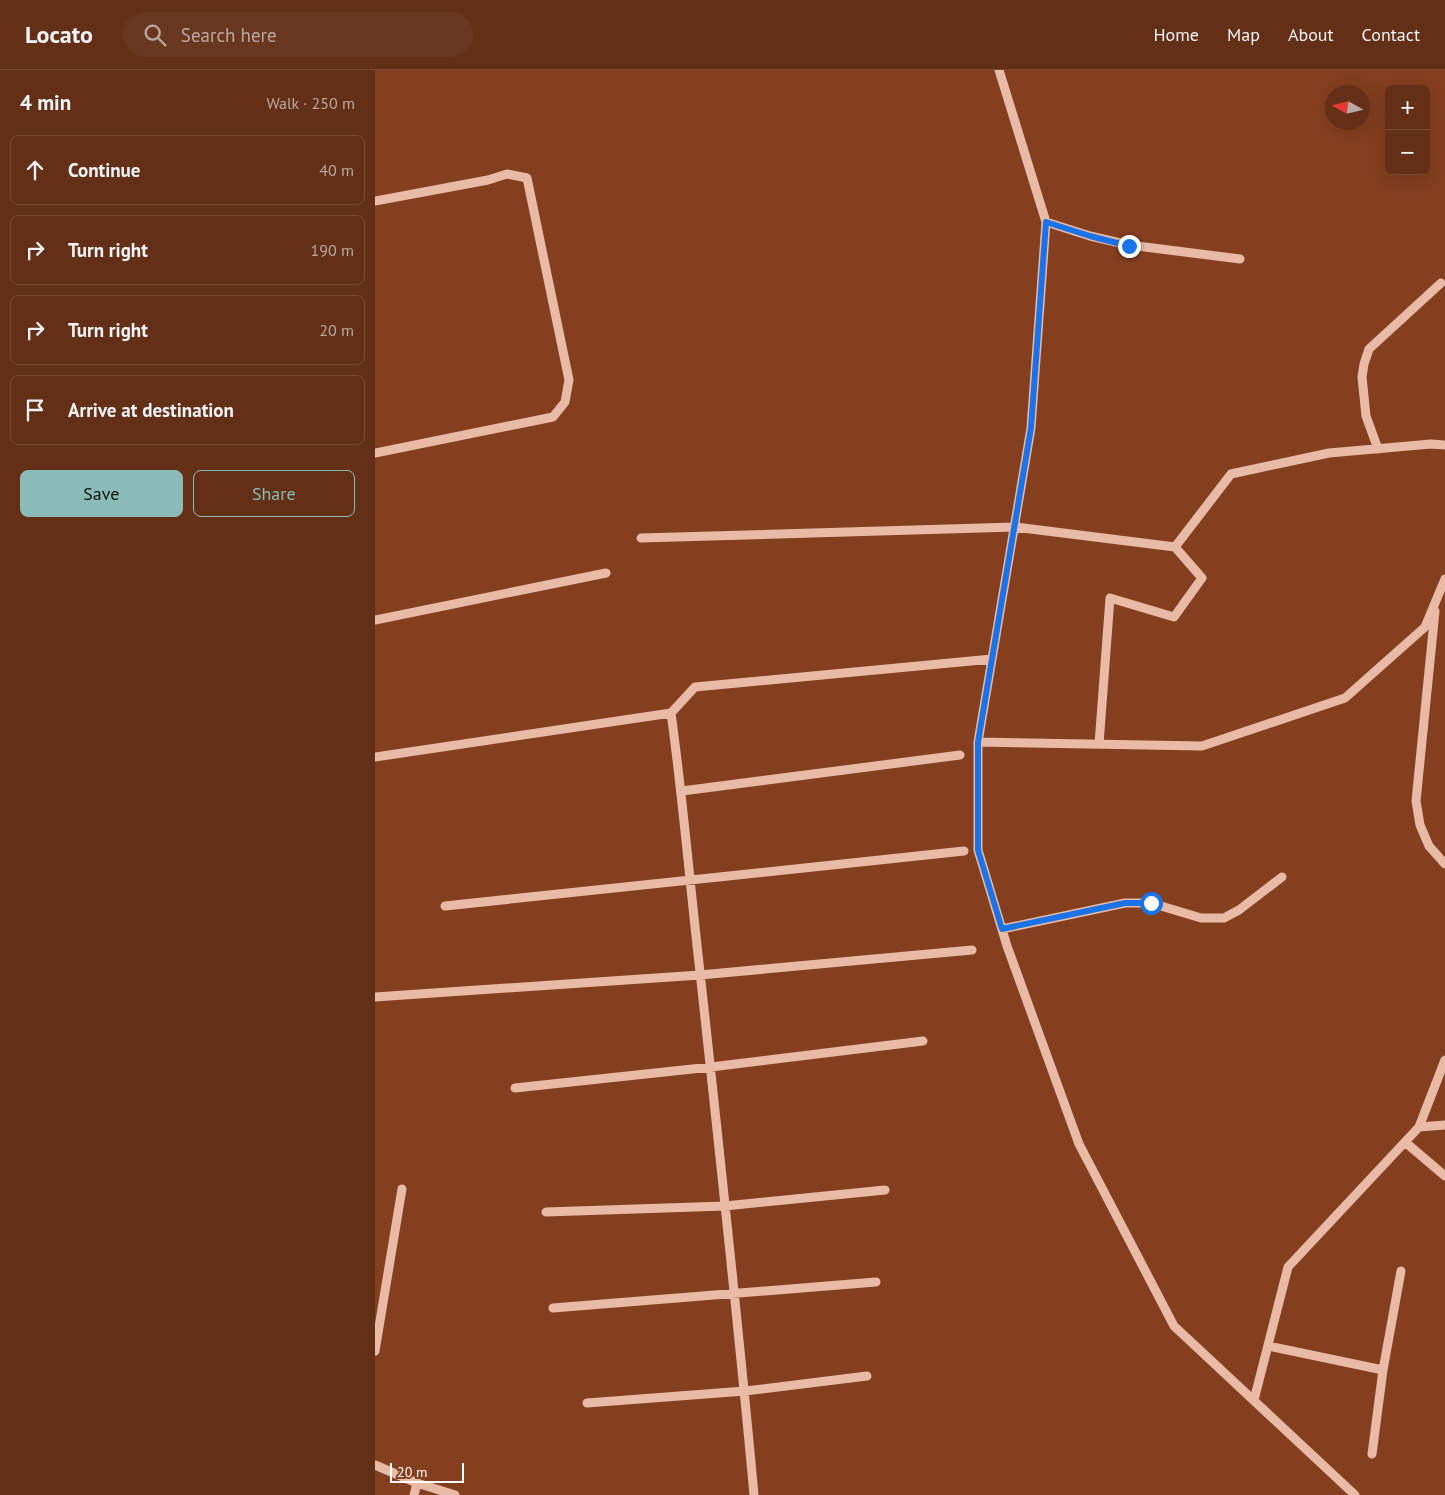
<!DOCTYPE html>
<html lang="en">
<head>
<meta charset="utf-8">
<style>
  body { margin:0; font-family:"PT Sans",sans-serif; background:#693720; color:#f1f3f6 }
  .controls { position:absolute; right:15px; top:15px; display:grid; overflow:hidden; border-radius:8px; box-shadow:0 5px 20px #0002 }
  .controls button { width:45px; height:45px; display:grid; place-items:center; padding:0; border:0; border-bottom:1px solid #774a36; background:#632f17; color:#f1f3f6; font:25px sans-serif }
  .compass { position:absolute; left:950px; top:15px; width:45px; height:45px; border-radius:50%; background:#632f17; box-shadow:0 5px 20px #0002; rotate:278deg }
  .scale { position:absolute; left:15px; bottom:12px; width:74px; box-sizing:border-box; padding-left:5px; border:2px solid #fff; border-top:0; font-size:14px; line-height:18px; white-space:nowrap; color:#fff; -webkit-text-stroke:4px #843f1f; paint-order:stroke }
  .stop { position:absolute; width:15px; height:15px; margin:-11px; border:4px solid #1a73e8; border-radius:50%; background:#fff }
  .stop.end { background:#1a73e8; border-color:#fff; box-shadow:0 1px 5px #0008 }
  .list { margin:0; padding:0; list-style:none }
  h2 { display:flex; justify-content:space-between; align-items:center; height:65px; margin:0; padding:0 20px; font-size:21px }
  h2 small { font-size:16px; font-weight:400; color:#bba9a1 }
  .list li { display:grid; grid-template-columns:32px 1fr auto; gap:15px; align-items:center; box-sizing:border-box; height:70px; margin:0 10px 10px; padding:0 10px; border:1px solid #774a36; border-radius:8px }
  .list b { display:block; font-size:19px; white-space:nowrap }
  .list em { font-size:16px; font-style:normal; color:#bba9a1 }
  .actions { display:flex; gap:10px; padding:15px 20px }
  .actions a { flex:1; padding:11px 0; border:1px solid #8bbbb9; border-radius:8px; text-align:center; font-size:18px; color:#8bbbb9 }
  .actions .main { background:#8bbbb9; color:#111 }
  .icon { flex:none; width:28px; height:28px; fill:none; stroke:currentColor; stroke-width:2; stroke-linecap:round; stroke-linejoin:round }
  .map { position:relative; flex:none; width:1070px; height:1425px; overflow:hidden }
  header { display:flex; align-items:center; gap:30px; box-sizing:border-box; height:70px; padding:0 25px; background:#632f17; border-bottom:1px solid #774a36 }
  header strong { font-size:24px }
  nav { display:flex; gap:28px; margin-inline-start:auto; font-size:18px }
  .search { width:350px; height:45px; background:#693720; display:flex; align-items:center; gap:12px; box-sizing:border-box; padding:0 18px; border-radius:28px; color:#bba9a1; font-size:19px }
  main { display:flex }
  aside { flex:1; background:#632f17 }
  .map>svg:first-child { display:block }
</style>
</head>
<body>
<header>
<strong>Locato</strong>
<div class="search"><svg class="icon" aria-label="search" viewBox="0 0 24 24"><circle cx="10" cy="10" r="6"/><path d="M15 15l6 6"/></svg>Search here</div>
<nav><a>Home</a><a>Map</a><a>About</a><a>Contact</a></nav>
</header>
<main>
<aside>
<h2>4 min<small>Walk · 250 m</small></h2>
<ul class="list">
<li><svg class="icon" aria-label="ahead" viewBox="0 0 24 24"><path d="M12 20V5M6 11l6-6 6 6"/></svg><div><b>Continue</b></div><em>40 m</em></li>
<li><svg class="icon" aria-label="right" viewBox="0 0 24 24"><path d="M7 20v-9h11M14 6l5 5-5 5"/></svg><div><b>Turn right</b></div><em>190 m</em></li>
<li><svg class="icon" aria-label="right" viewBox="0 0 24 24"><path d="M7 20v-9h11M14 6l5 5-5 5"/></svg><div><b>Turn right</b></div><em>20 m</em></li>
<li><svg class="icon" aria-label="arrive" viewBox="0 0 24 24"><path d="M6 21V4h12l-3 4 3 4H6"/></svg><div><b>Arrive at destination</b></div></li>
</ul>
<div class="actions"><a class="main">Save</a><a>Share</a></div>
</aside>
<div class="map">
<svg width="1070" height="1425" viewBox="0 0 1070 1425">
  <rect width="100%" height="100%" fill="#843f1f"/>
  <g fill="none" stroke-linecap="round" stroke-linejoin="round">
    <path stroke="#e9bba7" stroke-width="9" d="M 624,0 L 671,152 L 656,358 L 603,672 L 827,676 L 970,628 L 1050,557 L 1070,509
      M 0,131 L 113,110 L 132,104 L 152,108 L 194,310 L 190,332 L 178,347 L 0,383
      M 671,152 L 715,166 L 754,175 L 865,189
      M 1003,379 L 991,346 L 987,307 L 989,294 L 994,279 L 1066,213
      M 266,468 L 640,457 L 800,477
      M 1060,541 L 1041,731 L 1045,755 L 1054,776 L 1070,794
      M 0,550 L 231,503
      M 296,643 L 320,617 L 617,589
      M 603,672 L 603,780 L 632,876 L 704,1074 L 799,1256 L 980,1425
      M 724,674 L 735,528 L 799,547 L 827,508 L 800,477 L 856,404 L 954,383 L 1056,374 L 1070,375
      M 0,687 L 296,643 C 308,729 315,816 325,902 C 344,1076 363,1250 379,1425
      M 307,721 L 585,685
      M 70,836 L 589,781
      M 627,859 L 750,833 L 776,833 L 826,848 L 849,848 L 864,840 L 907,807
      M 0,927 L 325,905 L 597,880
      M 140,1018 L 336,997 L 548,971
      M 1044,1057 L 1070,1055
      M 1030,1072 L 1070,1106
      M 171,1142 L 350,1136 L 510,1120
      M 178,1238 L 501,1212
      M 893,1276 L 1008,1300 L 1026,1201
      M 0,1281 L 27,1119
      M 879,1330 L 913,1197 L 1044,1057 L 1070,990
      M 212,1333 L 370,1321 L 492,1306
      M 997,1384 L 1008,1300
      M 0,1395 L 42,1413 L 80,1425
      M 39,1425 L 42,1413"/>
  </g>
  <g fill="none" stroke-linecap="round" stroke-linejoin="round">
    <path stroke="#1a73e8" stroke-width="6" d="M 754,176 L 715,166 L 671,152 L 656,358 L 603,672 L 603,780 L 627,859 L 750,833 L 776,833"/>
  </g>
</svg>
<div class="controls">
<button>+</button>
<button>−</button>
</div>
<svg class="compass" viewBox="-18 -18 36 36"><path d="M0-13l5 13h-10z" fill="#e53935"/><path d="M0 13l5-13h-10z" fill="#bba9a1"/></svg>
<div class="scale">20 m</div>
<div class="stop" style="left:776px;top:833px"></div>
<div class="stop end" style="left:754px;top:176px"></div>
</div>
</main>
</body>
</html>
